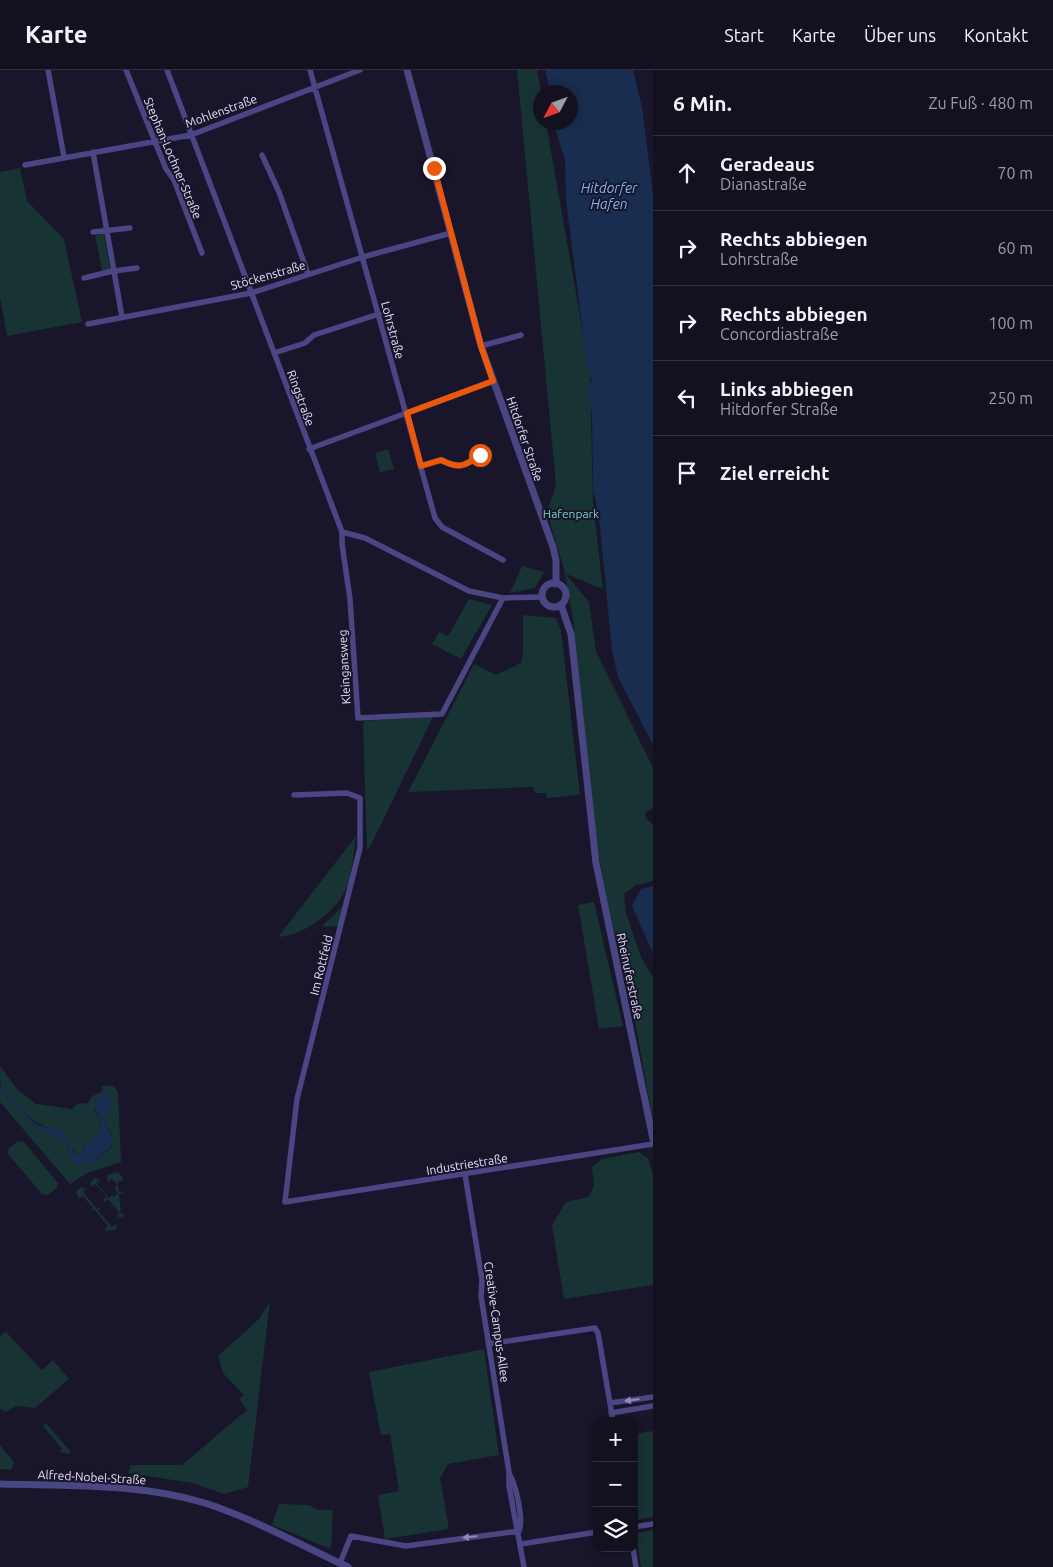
<!DOCTYPE html>
<html lang="de">
<head>
<meta charset="utf-8">
<style>
  body { margin:0; font-family:Ubuntu,sans-serif; background:#201e2d; color:#f1f3f6 }
  .controls { position:absolute; right:15px; bottom:15px; display:grid; overflow:hidden; border-radius:10px; box-shadow:0 2px 8px #0003 }
  .controls button { width:45px; height:45px; display:grid; place-items:center; padding:0; border:0; border-bottom:1px solid #32303e; background:#131020; color:#f1f3f6; font:25px sans-serif }
  .compass { position:absolute; left:533px; top:15px; width:45px; height:45px; border-radius:50%; background:#131020; box-shadow:0 2px 8px #0003; rotate:229deg }
  .stop { position:absolute; width:15px; height:15px; margin:-11px; border:4px solid #ea580c; border-radius:50%; background:#fff }
  .stop.end { background:#ea580c; border-color:#fff; box-shadow:0 1px 5px #0008 }
  .list { margin:0; padding:0; list-style:none }
  h2 { display:flex; justify-content:space-between; align-items:center; height:65px; margin:0; padding:0 20px; font-size:21px }
  h2 small { font-size:16px; font-weight:400; color:#9d9da5 }
  .list li { display:grid; grid-template-columns:32px 1fr auto; gap:15px; align-items:center; box-sizing:border-box; height:75px; padding:0 20px; border-top:1px solid #32303e }
  .list b { display:block; font-size:19px; white-space:nowrap }
  .list p { margin:0; font-size:16px; white-space:nowrap; color:#9d9da5 }
  .list em { font-size:16px; font-style:normal; color:#9d9da5 }
  .icon { flex:none; width:28px; height:28px; fill:none; stroke:currentColor; stroke-width:2; stroke-linecap:round; stroke-linejoin:round }
  .map { position:relative; flex:none; width:653px; height:1497px; overflow:hidden }
  header { display:flex; align-items:center; gap:30px; box-sizing:border-box; height:70px; padding:0 25px; background:#131020; border-bottom:1px solid #32303e }
  header strong { font-size:24px }
  nav { display:flex; gap:28px; margin-inline-start:auto; font-size:18px }
  main { display:flex }
  aside { flex:1; background:#131020 }
  .map>svg:first-child { display:block }
</style>
</head>
<body>
<header>
<strong>Karte</strong>
<nav><a>Start</a><a>Karte</a><a>Über uns</a><a>Kontakt</a></nav>
</header>
<main>
<div class="map">
<svg width="653" height="1497" viewBox="0 0 653 1497">
  <rect width="100%" height="100%" fill="#19152a"/>
  <path fill="#183333" d="M 517,0 L 537,0 L 541,22 L 540,52 L 546,53 L 590,302 L 593,433 L 603,519 L 566,504 L 589,532 L 596,581 L 653,698 L 653,738 L 645,743 L 646,748 L 653,755 L 653,811 L 636,815 L 624,824 L 626,843 L 641,887 L 653,908 L 653,1050 L 633,941 L 605,822 L 594,753 L 573,549 L 565,503 L 547,442 L 556,415 Z
    M 20,98 L 27,131 L 64,169 L 82,252 L 7,266 L 0,227 L 0,102 Z
    M 104,164 L 110,199 L 102,201 L 95,165 Z
    M 388,379 L 394,399 L 380,402 L 375,383 Z
    M 522,496 L 544,502 L 535,518 L 510,523 Z
    M 469,529 L 492,535 L 461,589 L 432,574 L 439,562 L 448,566 Z
    M 523,545 L 556,548 L 561,561 L 580,725 L 547,728 L 546,723 L 535,723 L 533,717 L 408,722 L 474,594 L 496,605 L 521,593 L 523,582 Z
    M 433,647 L 369,779 L 367,779 L 363,654 L 364,651 Z
    M 356,766 C 354,781 352,810 344,823 C 333,844 302,866 278,867 Z
    M 594,832 L 623,956 L 599,959 L 578,835 Z
    M 342,837 L 339,856 L 324,857 L 323,855 Z
    M 0,996 L 17,1019 L 36,1034 L 72,1039 L 77,1034 L 88,1033 L 91,1027 L 102,1021 L 102,1016 C 110,1015 114,1015 118,1022 L 121,1092 L 87,1103 L 70,1114 L 0,1032 L 0,1017 L 25,1048 L 53,1066 L 66,1070 L 69,1085 L 81,1095 L 94,1093 L 112,1076 L 112,1067 L 103,1047 L 108,1041 L 94,1039 L 101,1051 L 100,1063 L 85,1075 L 80,1084 C 70,1083 70,1068 62,1062 C 56,1057 51,1060 45,1057 C 27,1048 11,1032 1,1015 C 0,1010 0,1001 0,996 Z
    M 18,1071 L 24,1072 L 58,1113 L 57,1118 L 48,1125 L 42,1124 L 8,1084 L 9,1078 Z
    M 639,1082 L 648,1088 L 653,1105 L 653,1215 L 564,1229 L 552,1155 L 566,1132 L 588,1127 L 594,1116 L 592,1097 L 602,1089 Z
    M 117,1102 L 123,1107 L 123,1111 L 118,1111 L 119,1122 L 124,1122 L 119,1124 L 121,1144 L 125,1144 L 122,1148 L 116,1146 L 120,1143 L 108,1129 L 105,1132 L 103,1130 L 107,1127 L 95,1114 L 92,1117 L 90,1113 L 94,1108 L 100,1110 L 96,1113 L 109,1128 L 112,1125 L 114,1127 L 118,1123 L 114,1118 L 118,1115 L 112,1109 L 108,1112 L 107,1109 L 108,1105 Z
    M 81,1117 L 86,1119 L 83,1122 L 97,1139 L 102,1137 L 98,1141 L 112,1157 L 116,1154 L 117,1159 L 107,1161 L 105,1159 L 108,1156 L 94,1139 L 90,1142 L 93,1138 L 83,1126 L 79,1129 L 76,1122 Z
    M 270,1231 L 248,1417 L 224,1424 L 192,1413 L 128,1403 L 131,1395 L 182,1395 L 247,1340 L 239,1329 L 244,1325 L 223,1303 L 218,1286 L 259,1249 Z
    M 6,1262 L 42,1300 L 53,1290 L 69,1309 L 35,1338 L 16,1336 L 6,1342 L 0,1339 L 0,1266 Z
    M 484,1279 L 499,1385 L 448,1394 L 440,1408 L 449,1459 L 385,1469 L 378,1425 L 399,1421 L 390,1364 L 381,1365 L 369,1302 Z
    M 46,1353 L 70,1381 L 69,1384 L 60,1382 L 62,1379 L 43,1356 Z
    M 653,1361 L 653,1447 L 636,1450 L 634,1364 Z
    M 0,1375 L 14,1392 L 11,1400 L 0,1399 Z
    M 279,1434 L 309,1435 L 319,1440 L 333,1440 L 331,1479 L 272,1455 Z
    M 653,1460 L 653,1497 L 641,1497 L 636,1463 Z"/>
  <path fill="#182d4f" d="M 545,0 L 633,0 L 642,37 L 653,125 L 653,675 L 618,607 L 612,581 L 600,457 L 593,417 L 592,346 L 588,315 L 592,312 L 587,294 L 566,130 L 565,90 L 553,53 L 570,52 L 570,22 L 550,22 Z
    M 653,816 L 653,884 L 632,836 L 641,819 Z
    M 0,1014 C 13,1028 33,1063 56,1058 C 60,1060 66,1064 69,1068 C 73,1076 70,1083 80,1084 L 87,1072 L 100,1063 L 101,1051 L 93,1035 L 100,1025 L 105,1023 L 109,1025 L 114,1035 L 103,1047 L 114,1073 L 94,1093 L 81,1095 L 74,1093 L 70,1088 L 66,1070 L 53,1066 L 25,1048 L 1,1019 Z"/>
  <g fill="none" stroke-linecap="round" stroke-linejoin="round">
    <path stroke="#4a4683" stroke-width="5.5" d="M 48,0 L 64,87
      M 126,0 L 166,99 L 174,110 L 202,183
      M 167,0 L 342,462 L 365,468 L 469,521 L 503,528 L 542,527
      M 310,0 L 435,448 L 442,457 L 503,490
      M 93,82 L 122,247
      M 262,85 L 279,122 L 308,204
      M 25,95 L 191,65 L 360,0
      M 93,162 L 130,158
      M 114,201 L 137,198
      M 84,208 L 113,201
      M 88,254 L 251,223 L 363,187 L 451,163
      M 481,276 L 521,265
      M 274,283 L 305,273 L 314,265 L 379,244
      M 309,379 L 493,311
      M 421,396 L 441,390 C 459,399 464,397 480,385
      M 342,462 L 342,474 L 350,529 L 358,648 L 442,644 L 503,528
      M 294,725 L 347,723 L 360,728 L 360,778 L 297,1029 L 285,1132 L 653,1074
      M 465,1104 L 482,1210 L 481,1226 L 509,1402 L 509,1416 L 524,1497
      M 488,1274 L 595,1258 L 598,1263 L 613,1351
      M 610,1333 L 653,1327
      M 611,1343 L 653,1336
      M 510,1405 C 516,1416 524,1450 519,1461
      M 634,1457 L 653,1454
      M 521,1474 L 597,1462
      M 633,1478 L 636,1497
      M 340,1493 L 351,1466 L 406,1476 L 519,1461"/>
    <path stroke="#4a4683" stroke-width="7" d="M 407,0 L 481,276 L 553,477 L 556,490 L 556,514
      M542 525a12 12 0 1 1 24 0a12 12 0 1 1-24 0Z
      M 561,535 L 571,564 L 596,793 L 653,1069
      M 0,1414 C 69,1416 138,1413 205,1433 C 254,1449 301,1475 348,1497"/>
  </g>
  <defs><path id="oneway-solid" d="M-6-.8H1V-3.2L6.5 0L1 3.2V.8H-6Z" transform="scale(1.25)"/></defs>
  <g fill="#908cb9">
    <use href="#oneway-solid" transform="translate(632 1330) rotate(172)"/>
    <use href="#oneway-solid" transform="translate(470 1467) rotate(175)"/>
  </g>
  <g fill="none" stroke-linecap="round" stroke-linejoin="round">
    <path stroke="#ea580c" stroke-width="6" d="M 434,98 L 481,276 L 493,311 L 407,343 L 421,396 L 441,390 C 459,399 464,397 480,385"/>
  </g>
  <g text-anchor="middle" dominant-baseline="central" stroke-width="4" stroke-linejoin="round" paint-order="stroke">
    <g font-size="12" fill="#e5e1fb" stroke="#19152a">
      <text transform="translate(221 41) rotate(-20)">Mohlenstraße</text>
      <text transform="translate(173 88) rotate(67)">Stephan-Lochner-Straße</text>
      <text transform="translate(268 205) rotate(-16)">Stöckenstraße</text>
      <text transform="translate(393 260) rotate(75)">Lohrstraße</text>
      <text transform="translate(301 328) rotate(70)">Ringstraße</text>
      <text transform="translate(525 369) rotate(71)">Hitdorfer Straße</text>
      <text transform="translate(344 597) rotate(-93)">Kleingansweg</text>
      <text transform="translate(321 895) rotate(-76)">Im Rottfeld</text>
      <text transform="translate(630 906) rotate(78)">Rheinuferstraße</text>
      <text transform="translate(467 1094) rotate(-9)">Industriestraße</text>
      <text transform="translate(497 1252) rotate(82)">Creative-Campus-Allee</text>
      <text transform="translate(92 1407) rotate(3)">Alfred-Nobel-Straße</text>
    </g>
    <g font-size="12" fill="#75d4be" stroke="#19152a">
      <text x="571" y="443">Hafenpark</text>
    </g>
    <g font-size="14" font-style="italic" fill="#7cb7ef" stroke="#19152a">
      <text x="609" y="118">Hitdorfer<tspan x="609" dy="16">Hafen</tspan></text>
    </g>
  </g>
</svg>
<div class="controls">
<button>+</button>
<button>−</button>
<button><svg class="icon" aria-label="layers" viewBox="0 0 24 24"><path d="M12 4l9 5-9 5-9-5zM3 14l9 5 9-5"/></svg></button>
</div>
<svg class="compass" viewBox="-18 -18 36 36"><path d="M0-13l5 13h-10z" fill="#e53935"/><path d="M0 13l5-13h-10z" fill="#9d9da5"/></svg>
<div class="stop" style="left:480px;top:385px"></div>
<div class="stop end" style="left:434px;top:98px"></div>
</div>
<aside>
<h2>6 Min.<small>Zu Fuß · 480 m</small></h2>
<ul class="list">
<li><svg class="icon" aria-label="ahead" viewBox="0 0 24 24"><path d="M12 20V5M6 11l6-6 6 6"/></svg><div><b>Geradeaus</b><p>Dianastraße</p></div><em>70 m</em></li>
<li><svg class="icon" aria-label="right" viewBox="0 0 24 24"><path d="M7 20v-9h11M14 6l5 5-5 5"/></svg><div><b>Rechts abbiegen</b><p>Lohrstraße</p></div><em>60 m</em></li>
<li><svg class="icon" aria-label="right" viewBox="0 0 24 24"><path d="M7 20v-9h11M14 6l5 5-5 5"/></svg><div><b>Rechts abbiegen</b><p>Concordiastraße</p></div><em>100 m</em></li>
<li><svg class="icon" aria-label="left" viewBox="0 0 24 24"><path d="M17 20v-9H6M10 6l-5 5 5 5"/></svg><div><b>Links abbiegen</b><p>Hitdorfer Straße</p></div><em>250 m</em></li>
<li><svg class="icon" aria-label="arrive" viewBox="0 0 24 24"><path d="M6 21V4h12l-3 4 3 4H6"/></svg><div><b>Ziel erreicht</b></div></li>
</ul>
</aside>
</main>
</body>
</html>
